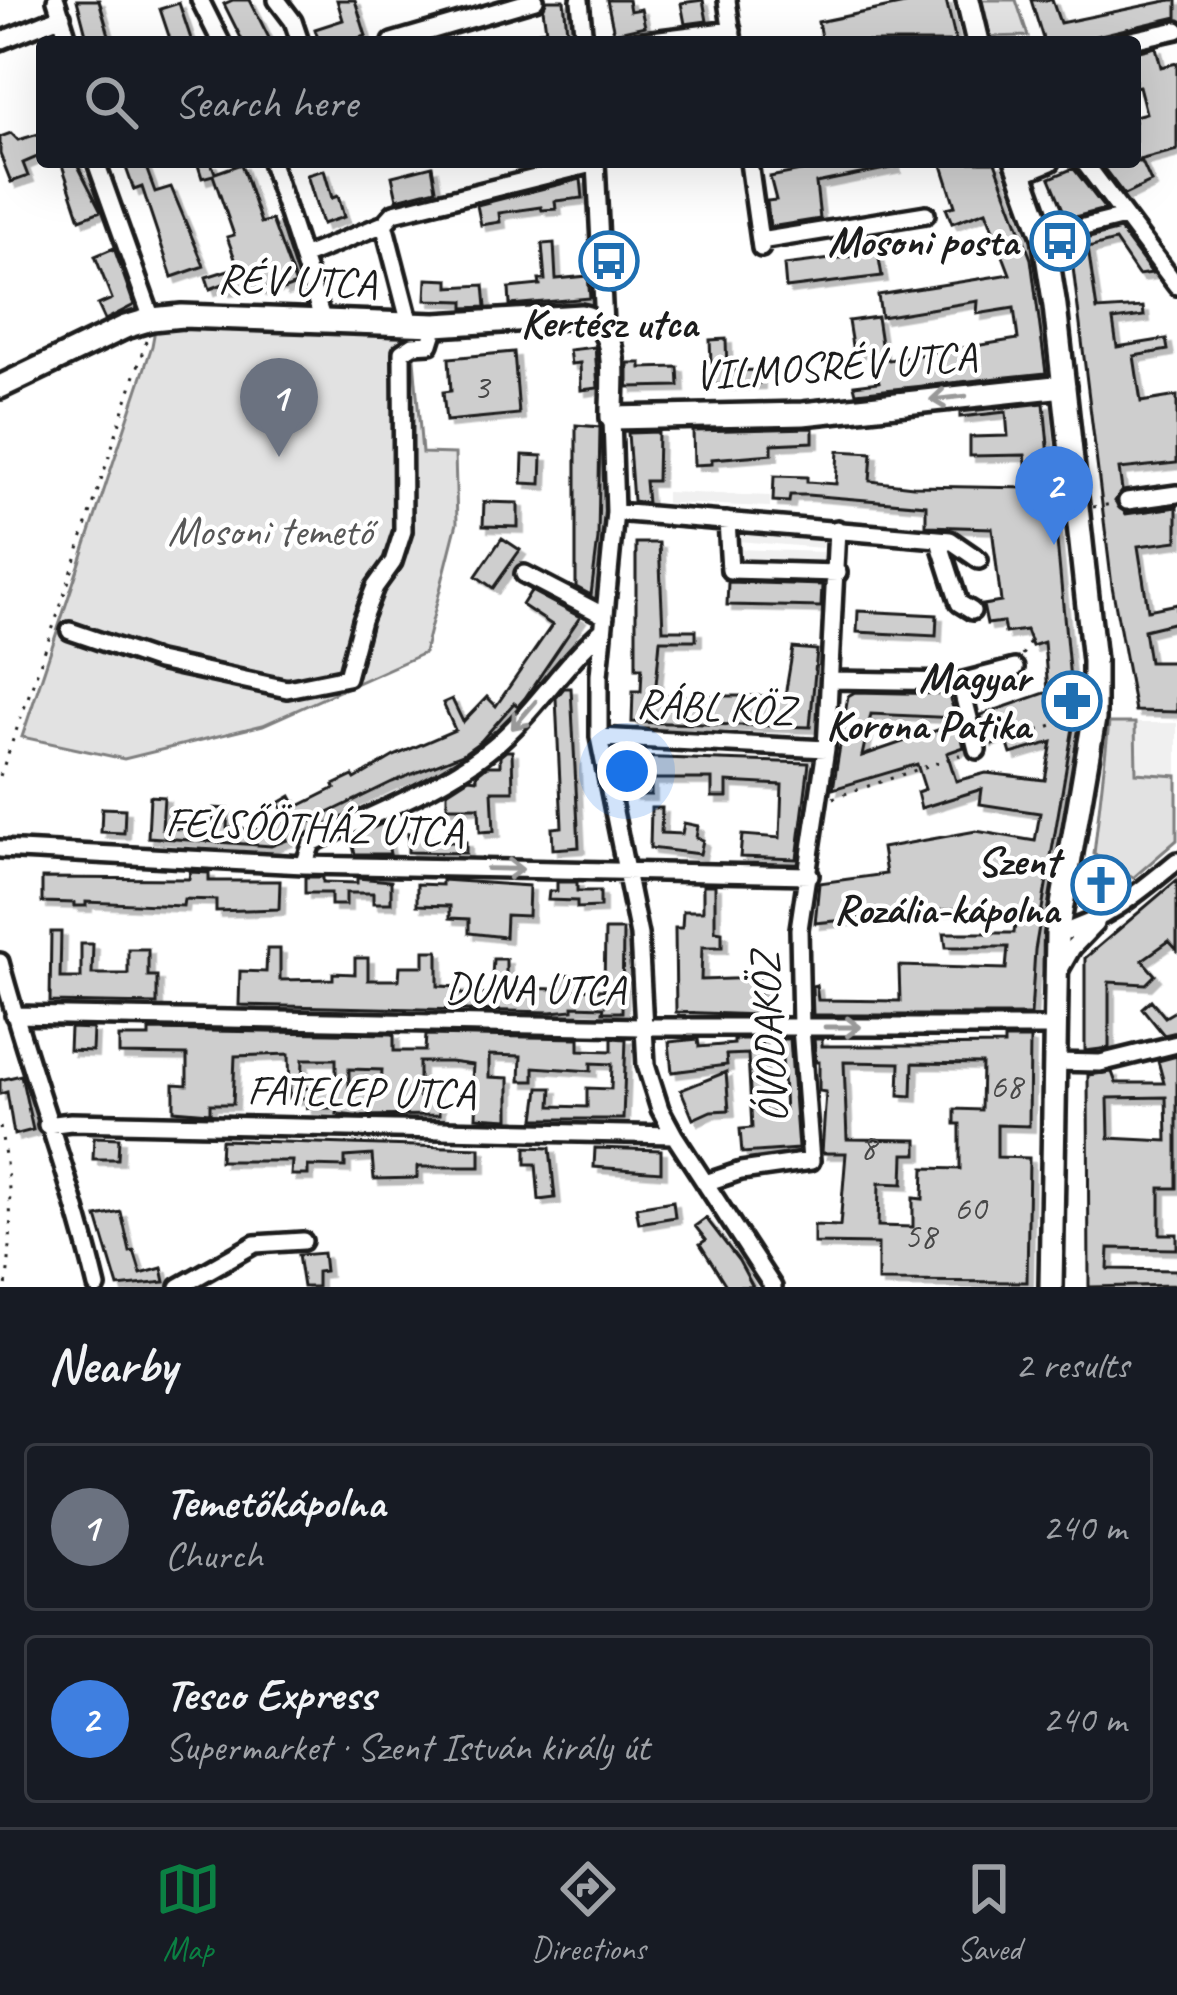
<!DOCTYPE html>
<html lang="en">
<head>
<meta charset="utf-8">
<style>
  body { margin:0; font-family:Caveat,sans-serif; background:#20242c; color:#f1f3f6 }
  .you { position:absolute; left:627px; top:771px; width:42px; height:42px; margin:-30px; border:9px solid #fff; border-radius:50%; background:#1a73e8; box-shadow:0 0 0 18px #1a73e833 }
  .badge { display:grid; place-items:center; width:78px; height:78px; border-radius:50%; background:#0b8043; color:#fff; font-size:39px; font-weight:700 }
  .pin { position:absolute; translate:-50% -99px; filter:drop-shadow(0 3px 6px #0008) }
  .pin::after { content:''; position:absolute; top:63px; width:42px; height:36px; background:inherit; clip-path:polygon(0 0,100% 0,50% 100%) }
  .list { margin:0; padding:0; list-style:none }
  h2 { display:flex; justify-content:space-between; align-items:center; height:156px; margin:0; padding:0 48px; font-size:51px }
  h2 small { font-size:39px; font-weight:400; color:#9ea1a6 }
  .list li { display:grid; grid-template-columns:78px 1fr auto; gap:36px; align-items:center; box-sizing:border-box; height:168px; margin:0 24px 24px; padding:0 24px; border:3px solid #363941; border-radius:12px }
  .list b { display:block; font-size:45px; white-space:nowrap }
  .list p { margin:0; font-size:39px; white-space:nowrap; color:#9ea1a6 }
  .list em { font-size:39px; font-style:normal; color:#9ea1a6 }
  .icon { flex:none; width:66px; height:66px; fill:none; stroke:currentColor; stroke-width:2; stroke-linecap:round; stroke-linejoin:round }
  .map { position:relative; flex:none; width:1177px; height:1287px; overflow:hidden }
  .search { position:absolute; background:#171b24; box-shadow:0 12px 48px #0002; left:36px; right:36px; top:36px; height:132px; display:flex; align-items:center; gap:30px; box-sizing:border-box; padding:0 42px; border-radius:12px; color:#9ea1a6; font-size:45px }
  .sheet { height:540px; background:#171b24 }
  nav { display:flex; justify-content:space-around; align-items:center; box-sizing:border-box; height:168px; border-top:3px solid #363941; background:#171b24; font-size:33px; color:#9ea1a6 }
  nav a { display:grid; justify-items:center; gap:6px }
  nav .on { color:#0b8043 }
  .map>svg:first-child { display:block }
</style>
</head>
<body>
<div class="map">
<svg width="1177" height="1287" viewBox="0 0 1177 1287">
  <defs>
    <filter id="shadow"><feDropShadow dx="5.5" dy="5.5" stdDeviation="0" flood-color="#0004"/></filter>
  </defs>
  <rect width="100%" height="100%" fill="#fff"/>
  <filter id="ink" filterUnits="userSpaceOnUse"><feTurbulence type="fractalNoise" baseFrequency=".00833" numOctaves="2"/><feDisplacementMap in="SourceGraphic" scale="24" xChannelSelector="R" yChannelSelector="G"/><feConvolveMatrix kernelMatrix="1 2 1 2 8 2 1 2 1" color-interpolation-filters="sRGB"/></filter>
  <g filter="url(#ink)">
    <path fill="#f0f0f0" d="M 666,492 L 770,496 L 770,507 L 666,503 Z
      M 739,529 L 823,536 L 822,548 L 738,541 Z
      M 737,549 L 823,552 L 823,566 L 736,563 Z
      M 1135,723 L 1177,723 L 1177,776 L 1136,773 Z"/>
    <path fill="#e2e2e2" stroke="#7f7f7f" stroke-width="3" d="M 979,0 L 1016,0 L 1028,36 L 985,37 Z
      M 156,324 L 412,336 L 422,453 L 455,454 L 457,523 L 424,653 L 263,725 L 124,759 L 22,737 L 152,346 Z
      M 1109,723 L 1135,723 L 1136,773 L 1177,776 L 1177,840 L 1133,878 L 1094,854 Z"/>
    <path fill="#cecece" stroke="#1c1c1c" stroke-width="3" fill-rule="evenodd" filter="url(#shadow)" d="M 77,0 L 99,0 L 111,42 L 88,42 Z
      M 233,0 L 250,0 L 271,42 L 243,42 L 224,4 Z
      M 337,0 L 355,0 L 366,36 L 345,42 L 319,42 L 315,29 L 343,20 Z
      M 547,0 L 564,0 L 568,42 L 540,42 L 539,31 L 546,30 L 543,9 Z
      M 607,0 L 628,0 L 630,11 L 641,9 L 645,26 L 614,33 Z
      M 703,0 L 707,21 L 685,24 L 681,3 Z
      M 924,0 L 946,0 L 956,42 L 822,42 L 818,22 Z
      M 1031,0 L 1052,0 L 1060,23 L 1171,0 L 1177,0 L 1177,17 L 1092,37 L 1044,42 Z
      M 179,3 L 192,42 L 171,42 L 160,9 Z
      M 1156,47 L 1161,67 L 1177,63 L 1177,150 L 1135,161 L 1135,116 L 1146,113 L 1139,86 L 1135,87 L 1135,52 Z
      M 11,133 L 18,140 L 42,133 L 42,155 L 23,163 L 28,176 L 11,182 L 0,154 L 0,137 Z
      M 61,162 L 76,162 L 101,211 L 80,219 Z
      M 124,162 L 144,162 L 155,192 L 171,187 L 204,266 L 172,277 L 142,187 L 134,190 Z
      M 197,162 L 211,162 L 215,173 L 241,164 L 261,223 L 272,220 L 296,285 L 283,290 L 281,286 L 261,290 L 259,286 L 225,290 L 223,284 L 210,289 L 206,277 L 238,267 L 227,237 L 234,235 L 213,175 L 202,178 Z
      M 846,162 L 894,162 L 895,167 L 816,183 L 820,219 L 770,227 L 767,201 L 776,200 L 770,177 Z
      M 941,162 L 995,162 L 1031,259 L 1046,373 L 856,393 L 854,385 L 879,382 L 871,349 L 853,352 L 848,321 L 877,317 L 883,357 L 889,360 L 1018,339 L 1014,308 L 977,314 L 978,301 L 881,317 L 878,295 L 1010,274 L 986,211 L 952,223 L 946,208 L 955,206 Z
      M 1099,162 L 1142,162 L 1151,182 L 1124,195 Z
      M 432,166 L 436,189 L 397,199 L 392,176 Z
      M 1074,168 L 1074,169 L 1105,209 L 1067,219 L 1050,178 Z
      M 324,170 L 332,198 L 338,196 L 344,217 L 322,224 L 307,175 Z
      M 581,179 L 583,198 L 555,201 L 556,209 L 542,210 L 541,207 L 499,213 L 500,222 L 481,225 L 477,205 Z
      M 1120,230 L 1152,273 L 1138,275 L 1115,241 L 1088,248 L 1097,310 L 1143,307 L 1144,316 L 1113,320 L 1117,347 L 1166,339 L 1168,350 L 1134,356 L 1141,402 L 1177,396 L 1177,463 L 1119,469 L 1122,490 L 1115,501 L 1126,514 L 1177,507 L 1177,541 L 1138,546 L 1148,610 L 1177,604 L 1177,622 L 1144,630 L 1149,662 L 1177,662 L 1177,712 L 1135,711 L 1112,586 L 1070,243 Z
      M 554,243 L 556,279 L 588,276 L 590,298 L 510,305 L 509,288 L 540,285 L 539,280 L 545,280 L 542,244 Z
      M 114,248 L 134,305 L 105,320 L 98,305 L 112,299 L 95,256 Z
      M 878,253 L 882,276 L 786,288 L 784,265 Z
      M 427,279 L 449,280 L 449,287 L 484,285 L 486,307 L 464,308 L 464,301 L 426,300 Z
      M 726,339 L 727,371 L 759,370 L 759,383 L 712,385 L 710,340 Z
      M 595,347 L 598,388 L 581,390 L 580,363 L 571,364 L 569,350 Z
      M 514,352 L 519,414 L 446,421 L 443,392 L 451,391 L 449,358 Z
      M 628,363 L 641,363 L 641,368 L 678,367 L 679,386 L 628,387 Z
      M 1044,403 L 1074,722 L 1035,950 L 1031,1015 L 813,1015 L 812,986 L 816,985 L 818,1000 L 900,1001 L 899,966 L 1006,969 L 1008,947 L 946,947 L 944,933 L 1014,933 L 1016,914 L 963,908 L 815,923 L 819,883 L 886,874 L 882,848 L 976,831 L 1035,841 L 1040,813 L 980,804 L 982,789 L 921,808 L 917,792 L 925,789 L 917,764 L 833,789 L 848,696 L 855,692 L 948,694 L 957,718 L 871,714 L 862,756 L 958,723 L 964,747 L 947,753 L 956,781 L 986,773 L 1045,780 L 1052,742 L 1011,754 L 1005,735 L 987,741 L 981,715 L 1048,692 L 1044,642 L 1032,646 L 1026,630 L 1005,633 L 1003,622 L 987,624 L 983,605 L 1001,602 L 992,528 L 926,526 L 926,505 L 807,495 L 790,495 L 789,502 L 773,501 L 774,476 L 807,477 L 807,482 L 836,484 L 838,451 L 872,453 L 870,481 L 913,486 L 1029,488 L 1025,455 L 970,456 L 970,437 L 1008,436 L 1006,412 L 960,417 L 960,412 Z
      M 576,425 L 600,427 L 598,539 L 591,595 L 576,587 Z
      M 813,428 L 813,442 L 772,444 L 772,454 L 712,459 L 712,464 L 694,465 L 693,431 Z
      M 658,432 L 657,481 L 645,481 L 647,503 L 633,501 L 628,433 Z
      M 523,455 L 542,456 L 541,484 L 522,483 Z
      M 484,502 L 518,503 L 518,527 L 483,526 Z
      M 502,538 L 520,550 L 493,588 L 476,576 Z
      M 636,543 L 659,543 L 663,630 L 696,630 L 696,640 L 660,640 L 655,696 L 785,696 L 793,648 L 817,650 L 810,727 L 632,722 L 633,691 L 641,691 L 642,668 L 636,668 Z
      M 728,582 L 822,585 L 821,607 L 727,605 Z
      M 531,591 L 580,617 L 525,698 L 518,706 L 514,703 L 481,741 L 463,754 L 392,782 L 285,834 L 287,840 L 271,846 L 148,837 L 150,796 L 164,797 L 162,828 L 213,830 L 214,808 L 228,809 L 227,828 L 265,830 L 287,818 L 279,803 L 291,796 L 297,807 L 335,788 L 334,785 L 353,776 L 355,779 L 394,756 L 455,730 L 443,703 L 452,699 L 463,722 L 487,697 L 496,706 L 552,625 L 522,605 Z
      M 858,611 L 937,615 L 936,636 L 857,632 Z
      M 564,688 L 571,688 L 579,847 L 553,849 L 552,828 L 562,827 L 556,698 Z
      M 506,751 L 512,751 L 513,791 L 492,791 L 494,831 L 480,832 L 479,807 L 447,807 L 447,792 L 469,778 L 477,779 L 477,774 L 487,766 L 500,766 L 500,756 Z
      M 633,757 L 809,763 L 797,859 L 740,857 L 742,835 L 780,838 L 782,785 L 727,782 L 727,797 L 712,797 L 712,779 L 651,779 L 651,795 L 632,795 Z
      M 102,808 L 125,809 L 124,833 L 101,832 Z
      M 651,808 L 662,808 L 661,833 L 682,834 L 684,823 L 698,826 L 696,838 L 703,840 L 700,854 L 650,848 Z
      M 384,823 L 390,854 L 355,854 L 351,838 Z
      M 408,833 L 427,833 L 427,842 L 466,842 L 466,853 L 408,852 Z
      M 190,872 L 209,873 L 209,881 L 280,881 L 279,909 L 216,911 L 216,900 L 184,899 L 183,906 L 86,902 L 86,906 L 74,906 L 74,903 L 42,902 L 42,878 L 189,879 Z
      M 305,877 L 323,877 L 323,882 L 357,883 L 357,878 L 391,881 L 391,903 L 373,903 L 373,893 L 346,893 L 346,905 L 331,905 L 331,893 L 305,893 Z
      M 442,880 L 529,886 L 528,916 L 506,915 L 505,937 L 469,933 L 469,919 L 450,918 L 450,906 L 417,905 L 417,884 L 442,885 Z
      M 1177,880 L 1177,950 L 1169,941 L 1142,960 L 1155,975 L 1146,984 L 1109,982 L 1109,1048 L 1085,1051 L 1085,958 Z
      M 557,882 L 577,882 L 577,891 L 600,891 L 600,907 L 577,908 L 577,901 L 548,900 L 549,891 L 557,891 Z
      M 703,885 L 715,885 L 715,931 L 722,932 L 722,947 L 702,947 L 701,980 L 759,978 L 759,1015 L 676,1012 L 675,928 L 682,928 L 683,911 L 703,911 Z
      M 605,930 L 623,930 L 622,1012 L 603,1012 L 604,1007 L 573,1006 L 573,1010 L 551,1012 L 239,1005 L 240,971 L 266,972 L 267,949 L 280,949 L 280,980 L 333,979 L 333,973 L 355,974 L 355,958 L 368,958 L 368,980 L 399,980 L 400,966 L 424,966 L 424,951 L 438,951 L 438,986 L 460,987 L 460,994 L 491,995 L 493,959 L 506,959 L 506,988 L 561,989 L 562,975 L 573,976 L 573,989 L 604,990 Z
      M 51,932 L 61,932 L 60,978 L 81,978 L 81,944 L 93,944 L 92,974 L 128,974 L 128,949 L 148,949 L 148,976 L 157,976 L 157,1004 L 50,1002 Z
      M 1151,1000 L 1165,1017 L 1177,1010 L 1177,1032 L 1164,1035 L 1142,1008 Z
      M 70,1028 L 93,1029 L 92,1051 L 69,1050 Z
      M 149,1030 L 394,1034 L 394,1051 L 425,1051 L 426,1035 L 579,1038 L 579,1050 L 612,1051 L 612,1038 L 626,1039 L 623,1119 L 535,1119 L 539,1088 L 552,1088 L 551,1106 L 587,1107 L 587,1088 L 611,1089 L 612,1064 L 591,1063 L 591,1071 L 534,1067 L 534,1081 L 520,1081 L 521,1056 L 489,1055 L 489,1077 L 509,1078 L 509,1119 L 476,1117 L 477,1094 L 471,1094 L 473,1065 L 450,1062 L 419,1062 L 419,1097 L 439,1097 L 439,1115 L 355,1116 L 337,1114 L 338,1108 L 307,1108 L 307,1098 L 290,1098 L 289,1054 L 235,1056 L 233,1104 L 210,1104 L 210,1113 L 174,1110 L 174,1084 L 187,1085 L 187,1055 L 119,1054 L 119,1037 L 149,1037 ZM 303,1059 L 336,1059 L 336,1089 L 302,1088 ZM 349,1069 L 382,1070 L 381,1090 L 349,1090 Z
      M 698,1039 L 699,1047 L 734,1044 L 734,1039 L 761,1039 L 765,1113 L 785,1112 L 781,1039 L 790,1039 L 798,1149 L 742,1153 L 740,1129 L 752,1128 L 748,1054 L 726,1055 L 727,1065 L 672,1072 L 669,1042 Z
      M 814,1039 L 822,1039 L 822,1046 L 915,1046 L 1004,1045 L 1004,1039 L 1030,1039 L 1029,1126 L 997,1125 L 997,1157 L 1029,1158 L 1027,1282 L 878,1281 L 878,1244 L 814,1243 L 814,1225 L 840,1226 L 846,1153 L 822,1153 L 826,1092 L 819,1091 L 819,1062 L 816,1062 ZM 844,1062 L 900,1063 L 899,1095 L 912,1096 L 913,1063 L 982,1064 L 981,1110 L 955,1109 L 955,1124 L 960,1124 L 960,1169 L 924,1168 L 923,1199 L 913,1198 L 913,1227 L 878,1226 L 879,1183 L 903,1184 L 904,1154 L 917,1154 L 917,1140 L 847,1139 Z
      M 1177,1056 L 1177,1188 L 1160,1188 L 1160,1234 L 1177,1234 L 1177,1249 L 1109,1248 L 1108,1269 L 1177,1270 L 1177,1285 L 1089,1287 L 1088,1075 L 1112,1072 L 1116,1083 L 1164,1083 L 1158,1061 ZM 1166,1097 L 1167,1141 L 1109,1138 L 1108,1098 Z
      M 726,1072 L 729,1110 L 711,1111 L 693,1119 L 681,1090 Z
      M 21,1075 L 33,1130 L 14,1135 L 7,1092 L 0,1094 L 0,1080 Z
      M 94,1137 L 119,1138 L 118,1159 L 93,1159 Z
      M 221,1140 L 480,1148 L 480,1167 L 417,1167 L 417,1178 L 374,1179 L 372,1155 L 345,1157 L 345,1167 L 308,1166 L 308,1175 L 291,1175 L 292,1161 L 220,1161 Z
      M 526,1147 L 550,1148 L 555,1198 L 539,1200 L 536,1164 L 526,1164 Z
      M 595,1148 L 661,1150 L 661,1172 L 594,1167 Z
      M 673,1201 L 675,1217 L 639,1223 L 636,1207 Z
      M 121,1212 L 130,1252 L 134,1251 L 141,1274 L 162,1268 L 165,1282 L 118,1287 L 97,1217 Z
      M 706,1218 L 739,1261 L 753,1287 L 727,1287 L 700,1244 L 706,1240 L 695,1226 Z
      M 323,1253 L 325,1271 L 317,1272 L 317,1287 L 303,1287 L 298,1255 Z"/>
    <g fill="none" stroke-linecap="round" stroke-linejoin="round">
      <g stroke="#1c1c1c" stroke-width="24">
        <path id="minor" d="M 56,0 L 69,42
          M 200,0 L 221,42
          M 277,0 L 293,21 L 300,42
          M 580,0 L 584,42
          M 727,0 L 733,42
          M 0,41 L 62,16
          M 392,42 L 535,0
          M 636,42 L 732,30
          M 1123,42 L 1177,30
          M 96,162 L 152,319
          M 271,162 L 323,321
          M 596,162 L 604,325
          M 749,162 L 761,248
          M 1084,162 L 1177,286
          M 1022,174 L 1051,162
          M 384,224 L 410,324
          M 1044,237 L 1124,217
          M 760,241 L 926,214
          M 305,256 L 384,224 L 394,213 L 596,163
          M 612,418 L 615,512 L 599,675 L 599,737 L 639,935 L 646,1065 L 660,1109 L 674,1135 L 773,1287
          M 1127,501 L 1177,494
          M 615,512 L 950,540 L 979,560
          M 727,521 L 730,570 L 838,573
          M 939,541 L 959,603 L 972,611
          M 524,574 L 605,616
          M 70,631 L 158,661 L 287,689 L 347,677 L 362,620 L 375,587 L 393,562 L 403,531 L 402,352 L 413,345 L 430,344 L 436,325
          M 831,680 L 960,682 L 1015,668
          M 960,682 L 977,750
          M 599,737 L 826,749
          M 0,849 L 304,865 L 810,875
          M 304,865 L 312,843 C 370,815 446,787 494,746 C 535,712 562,665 603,630
          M 1057,934 C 1106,921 1139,892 1177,861
          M 0,962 C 29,1071 71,1177 97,1287
          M 1059,971 L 1072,948 L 1095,924
          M 14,1015 L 642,1027 L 1055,1027
          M 1053,1062 L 1100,1063 L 1177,1044
          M 47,1125 L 71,1122 L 674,1135
          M 705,1183 L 741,1171 L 811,1161 L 801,1027 L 799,929 L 826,749 L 837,529
          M 179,1287 L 255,1244 L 303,1241"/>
      </g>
      <g stroke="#1c1c1c" stroke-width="30">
        <path id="major" d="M 968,0 L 978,42
          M 1017,162 L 1044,237 L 1055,306 L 1094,661 L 1094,719 L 1057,934 L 1051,1287
          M 0,387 L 125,327 L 152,319 L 182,316 L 436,325 L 581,316 C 623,323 611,384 612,418 L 803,414 L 1064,386"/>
      </g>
      <path stroke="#1c1c1c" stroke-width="3" stroke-dasharray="3 9" stroke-linecap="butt" d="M 1093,507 L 1113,504
        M 1022,655 L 1030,641
        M 992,745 L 1074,718
        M 0,776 L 60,608 L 147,338
        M 833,798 L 966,753
        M 0,1127 C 11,1184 14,1229 6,1287"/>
      <use href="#minor" stroke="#fff" stroke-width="15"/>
      <use href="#major" stroke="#fff" stroke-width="21"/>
    </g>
    <defs><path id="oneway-shaft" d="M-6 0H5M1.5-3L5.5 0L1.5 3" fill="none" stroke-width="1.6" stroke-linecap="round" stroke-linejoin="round" transform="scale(3)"/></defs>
    <g stroke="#999">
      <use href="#oneway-shaft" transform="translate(948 398) rotate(174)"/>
      <use href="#oneway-shaft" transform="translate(524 715) rotate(131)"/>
      <use href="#oneway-shaft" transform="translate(505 869) rotate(1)"/>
      <use href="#oneway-shaft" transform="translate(843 1027)"/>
    </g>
  </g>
  <defs>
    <g id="bus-ring" transform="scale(3)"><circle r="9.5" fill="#fff" stroke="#1f6fb2" stroke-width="1.5"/><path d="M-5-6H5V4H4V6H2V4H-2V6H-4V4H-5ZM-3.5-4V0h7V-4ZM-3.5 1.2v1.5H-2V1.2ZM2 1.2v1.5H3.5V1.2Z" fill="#1f6fb2"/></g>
    <g id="pharmacy-ring" transform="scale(3)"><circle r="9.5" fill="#fff" stroke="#1f6fb2" stroke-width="1.5"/><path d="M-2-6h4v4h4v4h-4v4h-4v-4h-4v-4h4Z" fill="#1f6fb2"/></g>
    <g id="church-ring" transform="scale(3)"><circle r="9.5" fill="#fff" stroke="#1f6fb2" stroke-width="1.5"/><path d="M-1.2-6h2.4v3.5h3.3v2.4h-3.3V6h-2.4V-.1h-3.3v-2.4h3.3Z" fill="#1f6fb2"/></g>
  </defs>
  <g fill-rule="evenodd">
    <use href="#bus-ring" x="1060" y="241"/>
    <use href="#bus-ring" x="609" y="261"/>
    <use href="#pharmacy-ring" x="1072" y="701"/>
    <use href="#church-ring" x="1101" y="885"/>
  </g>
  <g text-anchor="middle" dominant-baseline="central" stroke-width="9" stroke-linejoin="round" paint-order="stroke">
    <g font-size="36" fill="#484848">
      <text x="481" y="387">3</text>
      <text x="1006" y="1086">68</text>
      <text x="868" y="1147">8</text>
      <text x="970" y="1208">60</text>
      <text x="920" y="1236">58</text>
    </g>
    <g font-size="42" font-weight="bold" fill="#1c1c1c" stroke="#fff" text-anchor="end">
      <text x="1018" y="241">Mosoni posta</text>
      <text x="609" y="323" text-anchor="middle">Kertész utca</text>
      <text x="1030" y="677">Magyar<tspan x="1030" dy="48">Korona Patika</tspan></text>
      <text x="1059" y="861">Szent<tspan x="1059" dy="48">Rozália-kápolna</tspan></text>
    </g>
    <g font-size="42" fill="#1c1c1c" stroke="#fff">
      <text transform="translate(297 281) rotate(2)">RÉV UTCA</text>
      <text transform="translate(835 366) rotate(-4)">VILMOSRÉV UTCA</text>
      <text transform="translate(715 707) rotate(3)">RÁBL KÖZ</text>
      <text transform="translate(314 827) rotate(2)">FELSŐÖTHÁZ UTCA</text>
      <text transform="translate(535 989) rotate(1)">DUNA UTCA</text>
      <text transform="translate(769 1038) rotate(-93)">ÓVODAKÖZ</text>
      <text transform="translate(361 1092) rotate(1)">FATELEP UTCA</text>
    </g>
    <g font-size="42" fill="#575757" stroke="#fff">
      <text x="270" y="531">Mosoni temető</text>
    </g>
  </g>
</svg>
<div class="you"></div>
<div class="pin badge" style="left:279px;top:457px;background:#6b7280">1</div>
<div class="pin badge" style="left:1054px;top:545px;background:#3f7fe0">2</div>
<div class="search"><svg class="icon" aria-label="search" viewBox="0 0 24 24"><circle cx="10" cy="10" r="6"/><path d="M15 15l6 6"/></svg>Search here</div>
</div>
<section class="sheet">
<h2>Nearby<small>2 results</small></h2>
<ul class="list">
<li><span class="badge" style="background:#6b7280">1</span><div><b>Temetőkápolna</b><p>Church</p></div><em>240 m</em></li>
<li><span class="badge" style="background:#3f7fe0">2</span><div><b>Tesco Express</b><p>Supermarket · Szent István király út</p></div><em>240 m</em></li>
</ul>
</section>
<nav>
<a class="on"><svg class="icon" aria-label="map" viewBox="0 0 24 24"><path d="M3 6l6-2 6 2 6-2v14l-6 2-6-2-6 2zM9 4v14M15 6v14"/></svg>Map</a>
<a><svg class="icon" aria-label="directions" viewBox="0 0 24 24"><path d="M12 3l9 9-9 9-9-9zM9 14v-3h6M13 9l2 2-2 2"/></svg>Directions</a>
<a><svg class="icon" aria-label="saved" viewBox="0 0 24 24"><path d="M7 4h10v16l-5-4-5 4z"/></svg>Saved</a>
</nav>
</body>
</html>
